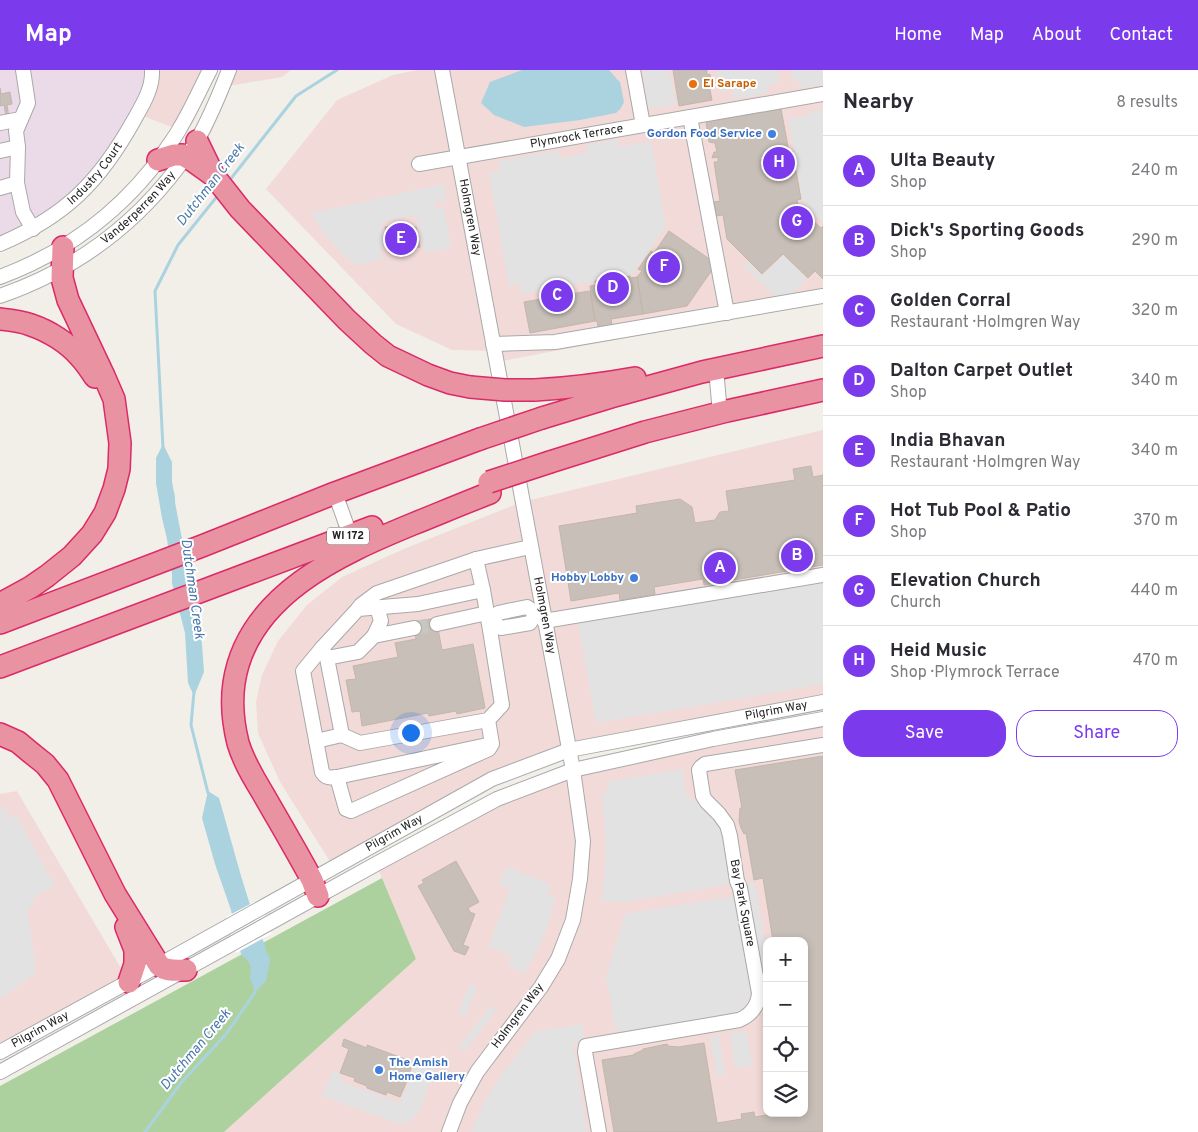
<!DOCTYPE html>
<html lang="en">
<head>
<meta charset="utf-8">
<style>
  body { margin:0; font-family:Overpass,sans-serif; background:#f2f2f3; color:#2b2b33 }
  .controls { position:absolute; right:15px; bottom:15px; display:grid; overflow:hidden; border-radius:10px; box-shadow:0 2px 8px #0003 }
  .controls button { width:45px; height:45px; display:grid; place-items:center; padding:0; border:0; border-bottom:1px solid #e1e1e2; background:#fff; color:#2b2b33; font:25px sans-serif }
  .you { position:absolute; left:410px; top:662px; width:18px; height:18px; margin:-12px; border:4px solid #fff; border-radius:50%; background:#1a73e8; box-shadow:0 0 0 8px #1a73e833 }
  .badge { display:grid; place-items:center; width:32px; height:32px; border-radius:50%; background:#7c3aed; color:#fff; font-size:16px; font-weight:700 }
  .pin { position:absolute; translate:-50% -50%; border:2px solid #fff; box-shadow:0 1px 5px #0006 }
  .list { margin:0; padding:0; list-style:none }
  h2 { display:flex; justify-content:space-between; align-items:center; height:65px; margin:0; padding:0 20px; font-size:21px }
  h2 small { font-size:16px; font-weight:400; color:#7c7c81 }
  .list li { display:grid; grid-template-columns:32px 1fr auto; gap:15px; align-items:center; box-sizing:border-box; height:70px; padding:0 20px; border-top:1px solid #e1e1e2 }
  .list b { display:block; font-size:19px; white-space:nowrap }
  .list p { margin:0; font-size:16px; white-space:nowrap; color:#7c7c81 }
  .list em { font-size:16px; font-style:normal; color:#7c7c81 }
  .actions { display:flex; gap:10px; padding:15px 20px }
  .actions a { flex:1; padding:11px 0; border:1px solid #7c3aed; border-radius:20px; text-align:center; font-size:18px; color:#7c3aed }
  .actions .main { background:#7c3aed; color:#fff }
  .icon { flex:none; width:28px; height:28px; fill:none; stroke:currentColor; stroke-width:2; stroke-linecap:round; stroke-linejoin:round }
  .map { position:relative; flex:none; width:823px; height:1062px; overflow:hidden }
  header { display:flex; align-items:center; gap:30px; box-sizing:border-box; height:70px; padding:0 25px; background:#7c3aed; color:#fff }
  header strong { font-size:24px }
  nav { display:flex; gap:28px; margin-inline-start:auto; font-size:18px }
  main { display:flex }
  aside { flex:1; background:#fff }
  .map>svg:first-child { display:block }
</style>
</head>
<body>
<header>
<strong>Map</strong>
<nav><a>Home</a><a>Map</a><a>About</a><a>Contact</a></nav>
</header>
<main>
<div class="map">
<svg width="823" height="1062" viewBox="0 0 823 1062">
  <rect width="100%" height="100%" fill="#f2efe9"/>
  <path fill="#f2dad9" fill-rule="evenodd" d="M 152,0 L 210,0 L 180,59 L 166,55 L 138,44 Z
    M 229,0 L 291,0 L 282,7 L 222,17 Z
    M 417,0 L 823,0 L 823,231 L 496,292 L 494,281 L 452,280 L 396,254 L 266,119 L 337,30 L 393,5 Z
    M 823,360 L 823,632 L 569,680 L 492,709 L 334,798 L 280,712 L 258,663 L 256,632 L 262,605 L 278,571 L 307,535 L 342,507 L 406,478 L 522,432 Z
    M 823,649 L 823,1062 L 224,1062 L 416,889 L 376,794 L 573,700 ZM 767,871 L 804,871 L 804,1043 L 767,1043 Z
    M 17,721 L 129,912 L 0,982 L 0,724 Z"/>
  <path fill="#ebdbe8" d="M 0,0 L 152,0 L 151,16 L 82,122 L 0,174 Z"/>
  <path fill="#add19e" d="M 382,808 L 416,889 L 224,1062 L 0,1062 L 0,1016 Z"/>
  <path fill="#e2e2e2" d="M 650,0 L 669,0 L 676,34 L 649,39 L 643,3 Z
    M 717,0 L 778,0 L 779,3 L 777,14 L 767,16 L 768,23 L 734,29 L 733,20 L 721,22 Z
    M 791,0 L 823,0 L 823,14 L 800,18 L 798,10 L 793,11 Z
    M 823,39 L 823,153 L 803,133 L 788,49 L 811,45 L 811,42 Z
    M 618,69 L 619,77 L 651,71 L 666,156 L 632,205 L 522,224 L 520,214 L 509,216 L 489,103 L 500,101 L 498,91 L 559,81 L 560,88 L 587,83 L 586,75 Z
    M 444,114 L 446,130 L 434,133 L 436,138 L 444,137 L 451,178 L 425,183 L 416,145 L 381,152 L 386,178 L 380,180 L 382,189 L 357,195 L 344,186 L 327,167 L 311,143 Z
    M 783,185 L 807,209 L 787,228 L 779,230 L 743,195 L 747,191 L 762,206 Z
    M 823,510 L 823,614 L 596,653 L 578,552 Z
    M 682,699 L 686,724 L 713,747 L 722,762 L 731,814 L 624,832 L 601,832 L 605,798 L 605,760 L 601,723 L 608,721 L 607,712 Z
    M 0,738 L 7,738 L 7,749 L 16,745 L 55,816 L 38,824 L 33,829 L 33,837 L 28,838 L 27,841 L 27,846 L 29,848 L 36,903 L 0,929 Z
    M 507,797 L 551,815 L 547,823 L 555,827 L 552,842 L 545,862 L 536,883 L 524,904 L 508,895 L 512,886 L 489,876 L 510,819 L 498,814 Z
    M 755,813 L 767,883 L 767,930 L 747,814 Z
    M 736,826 L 753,921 L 742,942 L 616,962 L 606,907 L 625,844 Z
    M 469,914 L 477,917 L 465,947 L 458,944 Z
    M 491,936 L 496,940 L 465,981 L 459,977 Z
    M 582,954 L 585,972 L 573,974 L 587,1062 L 471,1062 L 483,1035 L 502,1004 L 535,962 Z
    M 747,961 L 752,995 L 735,998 L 730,963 Z
    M 719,965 L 725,1005 L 717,1006 L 710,967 Z
    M 417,989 L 436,997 L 419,1042 L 408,1052 L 401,1053 L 397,1053 L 322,1026 L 333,1001 L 342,1005 L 340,1011 L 400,1033 Z"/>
  <path fill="#aad3df" d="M 522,0 L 609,0 C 613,4 615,8 620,12 L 624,32 L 621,38 L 616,43 L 580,50 L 524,57 L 494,45 L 481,33 L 490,12 Z
    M 163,374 L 172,392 L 172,412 L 175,427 L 175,432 L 181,464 L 189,500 L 202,574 L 204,602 L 194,626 L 188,613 L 185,563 L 172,513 L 172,504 L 167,469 L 162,448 L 156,413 L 156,388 Z
    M 208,721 L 219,728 C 234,779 246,830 266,878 L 265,880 L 269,886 L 270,890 L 266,911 L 255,922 L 250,908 L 251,897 L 248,891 L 241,884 L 231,840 L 215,794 L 202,748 Z"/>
  <path fill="#fff" d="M 260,829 L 271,864 L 236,883 L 226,847 Z"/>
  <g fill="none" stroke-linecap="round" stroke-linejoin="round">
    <path stroke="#aad3df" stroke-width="3" d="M 229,111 L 296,26 L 337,0
      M 163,378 L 155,221 L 178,175 L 219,124
      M 194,622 L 191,655 L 208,723
      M 145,1062 L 181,1013 L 227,963 L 255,922 L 255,919"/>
  </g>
  <path fill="#c7bfb8" stroke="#c4b6ab" d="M 673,0 L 707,0 L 707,5 L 710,4 L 711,14 L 709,15 L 712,30 L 679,36 Z
    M 0,18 L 1,24 L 10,22 L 12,34 L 7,35 L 9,47 L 6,47 L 4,35 L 0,36 Z
    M 781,39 L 789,82 L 793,81 L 795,96 L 791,96 L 792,101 L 796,101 L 801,129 L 797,130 L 798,135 L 801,138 L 804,135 L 814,146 L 811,149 L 821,158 L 823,156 L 823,209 L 815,201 L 808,208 L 783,184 L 762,204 L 727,169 L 723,145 L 716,146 L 714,132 L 720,131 L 714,92 L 718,92 L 718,87 L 712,88 L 714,82 L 717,82 L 715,73 L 709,72 L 706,52 Z
    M 406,154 L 411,158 L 416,157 L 420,177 L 389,183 L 385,157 Z
    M 669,161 L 711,190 L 712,200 L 687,236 L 643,244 L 637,207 L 642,201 L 638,199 L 651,181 L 654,183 Z
    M 630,206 L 630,208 L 637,207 L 643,244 L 611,249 L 612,255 L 598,257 L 597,251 L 595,251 L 590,216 L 596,215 L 595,211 L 614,208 L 614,212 L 619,211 L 618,208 Z
    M 569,219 L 570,224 L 590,221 L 595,251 L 530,263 L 524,232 L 547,228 L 546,223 Z
    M 811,396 L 813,407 L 823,405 L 823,495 L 704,515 L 703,509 L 654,517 L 655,524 L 620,530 L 619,523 L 571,531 L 559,456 L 637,443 L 636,436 L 680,429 L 692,437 L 695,453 L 715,450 L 720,442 L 729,441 L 726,421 L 795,410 L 793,399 Z
    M 436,548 L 442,580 L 473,574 L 485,638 L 457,644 L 456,641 L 429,646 L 428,643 L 362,656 L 360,641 L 352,642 L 346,610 L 356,609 L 353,596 L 398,587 L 395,573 L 416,569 L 413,552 Z
    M 823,686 L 823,1062 L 614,1062 L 602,990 L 634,985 L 634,984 L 643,980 L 643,979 L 667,974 L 668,976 L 678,977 L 704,973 L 717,1053 L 742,1049 L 741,1044 L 754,1042 L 755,1047 L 777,1043 L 804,1043 L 804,871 L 773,871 L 763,808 L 754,810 L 746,763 L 744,764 L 741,758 L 739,751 L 740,738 L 742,738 L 735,700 Z
    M 456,791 L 479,832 L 468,838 L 470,842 L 475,844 L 463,875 L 469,877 L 465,885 L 454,881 L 418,816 L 424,813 L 422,810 Z
    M 344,969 L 367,978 L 367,975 L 413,992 L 409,1004 L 410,1004 L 400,1027 L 387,1022 L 386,1025 L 367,1018 L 367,1016 L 354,1011 L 355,1008 L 340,1003 L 349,979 L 342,976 Z"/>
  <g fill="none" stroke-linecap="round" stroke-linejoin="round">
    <path stroke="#c8c6c1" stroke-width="14" stroke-dasharray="14 7" stroke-linecap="butt" d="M 414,558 L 437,554"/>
    <g stroke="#a9a9a9" stroke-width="16">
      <g id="minor">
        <path d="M 23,0 L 28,33 L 16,61 L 18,77 L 17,113 L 23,142 L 33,159"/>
        <path id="s1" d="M 442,0 L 573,700 L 583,771 L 580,809 L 573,850 L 558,889 L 541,917 L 477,1002 L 460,1033 L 449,1062"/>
        <path d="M 633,0 L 643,55"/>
        <path d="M 690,47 L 727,243"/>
        <path d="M 0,53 L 21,49"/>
        <path d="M 0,81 L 18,77"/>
        <path id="s2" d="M 419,94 L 823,24"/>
        <path d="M 0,118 L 17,113"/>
        <path id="s3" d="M 0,174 C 66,146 100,111 134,50 C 143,34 153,18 152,0"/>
        <path d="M 0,207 C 67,182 124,139 165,81 C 170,73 176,66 180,58 C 191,40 200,19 210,0"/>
        <path id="s4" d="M 0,226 C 72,201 132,158 178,97 C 185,88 192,79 198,69 C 210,47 220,23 229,0"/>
        <path d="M 493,274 L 555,272 L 823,226"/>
        <path d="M 716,299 L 720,343"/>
        <path d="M 335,423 L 350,465"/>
        <path d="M 476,489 L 483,520"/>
        <path d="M 483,520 L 490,560 L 502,635 L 488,650 L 360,673 L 342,665 L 327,588 L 322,578 L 358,539 L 418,534 Z"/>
        <path d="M 358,539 L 361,535 L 377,523 L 476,489 L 530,477"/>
        <path d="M 536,543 L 530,553 L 501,558 L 492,552 L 498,543 L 527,537 L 536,543 L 543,542"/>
        <path d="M 544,551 L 823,505"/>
        <path d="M 437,554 L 487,543"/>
        <path d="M 374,566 L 381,551 L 377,537"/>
        <path d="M 322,578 L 303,601 L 322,702 C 326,708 329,708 337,707"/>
        <path d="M 327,588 L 358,582 L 374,566 L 414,558"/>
        <path d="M 488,650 L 492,674 L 489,679 L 351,741 L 346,739 L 337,707 L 492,674"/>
        <path d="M 316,671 L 342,665"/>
        <path id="s5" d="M 0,982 L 159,895 L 492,709 L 569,680 L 823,632"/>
        <path d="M 0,1002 L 376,794 L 497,729 L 573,700 L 713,669 L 823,649"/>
        <path d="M 599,1062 L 585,982 L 586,976 L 739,950 C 751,945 758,936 759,923 L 740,818 L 737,811 L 730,766 L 727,755 L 719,744 L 706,731 L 703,726 L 699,700 L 701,697 L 705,694 L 823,675"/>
      </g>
    </g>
    <g stroke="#dc2a67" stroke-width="24">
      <path id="highway" d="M 197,71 L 213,104
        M 158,90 L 174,85 L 183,85 L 193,91 L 214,106 L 240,139 L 347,250 L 373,274 L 388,286 L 428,305 L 450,313 L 470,317
        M 0,249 C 10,250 21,251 31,255 C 49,261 68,273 80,287 C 86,293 90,300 95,307
        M 535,320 C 569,318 602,314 635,308
        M 542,348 L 611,327 L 702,302 L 823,276
        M 550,392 L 645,362 L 727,341 L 823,320
        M 0,534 L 31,517 L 47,506 L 72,486 L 92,464 L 105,443 L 114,419 L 119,399 L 120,373 L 114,329 L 104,306 L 68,230 L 62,208 L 63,177
        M 0,553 L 202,476 L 335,423 L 480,369
        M 0,597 L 372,457
        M 0,664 L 18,672 L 30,682 L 45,694 L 58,710 L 115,824 L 159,895 C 166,902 177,900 186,900
        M 318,826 L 312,810 C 297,782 281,755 265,727 C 255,710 244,693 238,673 C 233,653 231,634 234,613 C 247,525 340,484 413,454 C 438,444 464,433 490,423
        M 126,857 L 135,880 L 135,894 L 129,912"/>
    </g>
    <use href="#minor" stroke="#fff" stroke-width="14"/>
    <use href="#highway" stroke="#e892a2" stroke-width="21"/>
    <g stroke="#dc2a67" stroke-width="24" stroke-linecap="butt">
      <path id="highway-bridge" d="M 470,317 L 505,320 L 535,320
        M 480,369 L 542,348
        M 489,412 L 550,392"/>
    </g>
    <use href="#highway-bridge" stroke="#e892a2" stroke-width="21"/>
  </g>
  <circle fill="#e8710a" stroke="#fff" stroke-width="2" cx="693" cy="14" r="5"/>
  <g fill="#3f7fe0" stroke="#fff" stroke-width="2">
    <circle cx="772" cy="64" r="5"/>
    <circle cx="634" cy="508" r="5"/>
    <circle cx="379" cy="1000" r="5"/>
  </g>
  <g text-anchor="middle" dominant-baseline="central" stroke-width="4" stroke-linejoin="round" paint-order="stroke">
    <rect fill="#fff" stroke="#646464" stroke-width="1" x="327" y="457.5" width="42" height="17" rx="4"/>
    <g font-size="11" font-weight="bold" fill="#222">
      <text x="348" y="466">WI 172</text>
    </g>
    <g font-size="12" font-weight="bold" fill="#c56008" stroke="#fff" text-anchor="start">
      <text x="703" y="14">El Sarape</text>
    </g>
    <g font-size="12" font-weight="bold" fill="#366cbe" stroke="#fff" text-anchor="end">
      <text x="762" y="64">Gordon Food Service</text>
      <text x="624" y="508">Hobby Lobby</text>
      <text x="389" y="993" text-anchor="start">The Amish<tspan x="389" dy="14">Home Gallery</tspan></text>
    </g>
    <g font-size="12" fill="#222" stroke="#fff">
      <text stroke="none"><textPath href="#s2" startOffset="160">Plymrock Terrace</textPath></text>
      <text stroke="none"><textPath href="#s3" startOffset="120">Industry Court</textPath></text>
      <text stroke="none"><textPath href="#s4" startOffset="166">Vanderperren Way</textPath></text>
      <text stroke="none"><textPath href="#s1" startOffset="150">Holmgren Way</textPath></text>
      <text stroke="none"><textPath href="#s1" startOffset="555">Holmgren Way</textPath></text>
      <text stroke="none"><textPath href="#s5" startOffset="856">Pilgrim Way</textPath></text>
      <text stroke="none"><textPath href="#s5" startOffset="451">Pilgrim Way</textPath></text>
      <text transform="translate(742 833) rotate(79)">Bay Park Square</text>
      <text transform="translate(518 946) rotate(-53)">Holmgren Way</text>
      <text stroke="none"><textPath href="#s5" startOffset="46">Pilgrim Way</textPath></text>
    </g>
    <g font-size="14" font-style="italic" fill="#4a7aab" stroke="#fff">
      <text transform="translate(211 115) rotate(-52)">Dutchman Creek</text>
      <text transform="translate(192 519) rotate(82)">Dutchman Creek</text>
      <text transform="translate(196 980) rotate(-50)">Dutchman Creek</text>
    </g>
  </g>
</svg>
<div class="controls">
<button>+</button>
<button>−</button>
<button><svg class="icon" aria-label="locate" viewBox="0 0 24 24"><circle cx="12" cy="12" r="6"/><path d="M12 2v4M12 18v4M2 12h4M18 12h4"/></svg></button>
<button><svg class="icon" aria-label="layers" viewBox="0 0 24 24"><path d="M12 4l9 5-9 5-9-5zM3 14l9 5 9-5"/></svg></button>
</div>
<div class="you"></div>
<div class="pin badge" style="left:720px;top:498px">A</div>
<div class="pin badge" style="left:797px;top:486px">B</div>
<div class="pin badge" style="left:557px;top:226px">C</div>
<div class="pin badge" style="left:613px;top:218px">D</div>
<div class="pin badge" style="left:401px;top:169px">E</div>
<div class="pin badge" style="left:664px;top:197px">F</div>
<div class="pin badge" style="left:797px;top:152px">G</div>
<div class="pin badge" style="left:779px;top:93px">H</div>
</div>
<aside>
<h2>Nearby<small>8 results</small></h2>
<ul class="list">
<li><span class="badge">A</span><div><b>Ulta Beauty</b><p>Shop</p></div><em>240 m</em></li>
<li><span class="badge">B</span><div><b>Dick's Sporting Goods</b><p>Shop</p></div><em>290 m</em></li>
<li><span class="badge">C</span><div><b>Golden Corral</b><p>Restaurant · Holmgren Way</p></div><em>320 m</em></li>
<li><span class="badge">D</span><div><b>Dalton Carpet Outlet</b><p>Shop</p></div><em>340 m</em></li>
<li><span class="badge">E</span><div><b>India Bhavan</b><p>Restaurant · Holmgren Way</p></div><em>340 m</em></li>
<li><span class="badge">F</span><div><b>Hot Tub Pool &amp; Patio</b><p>Shop</p></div><em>370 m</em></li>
<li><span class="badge">G</span><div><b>Elevation Church</b><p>Church</p></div><em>440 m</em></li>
<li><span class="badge">H</span><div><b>Heid Music</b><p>Shop · Plymrock Terrace</p></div><em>470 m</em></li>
</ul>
<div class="actions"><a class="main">Save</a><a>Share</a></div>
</aside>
</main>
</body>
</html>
